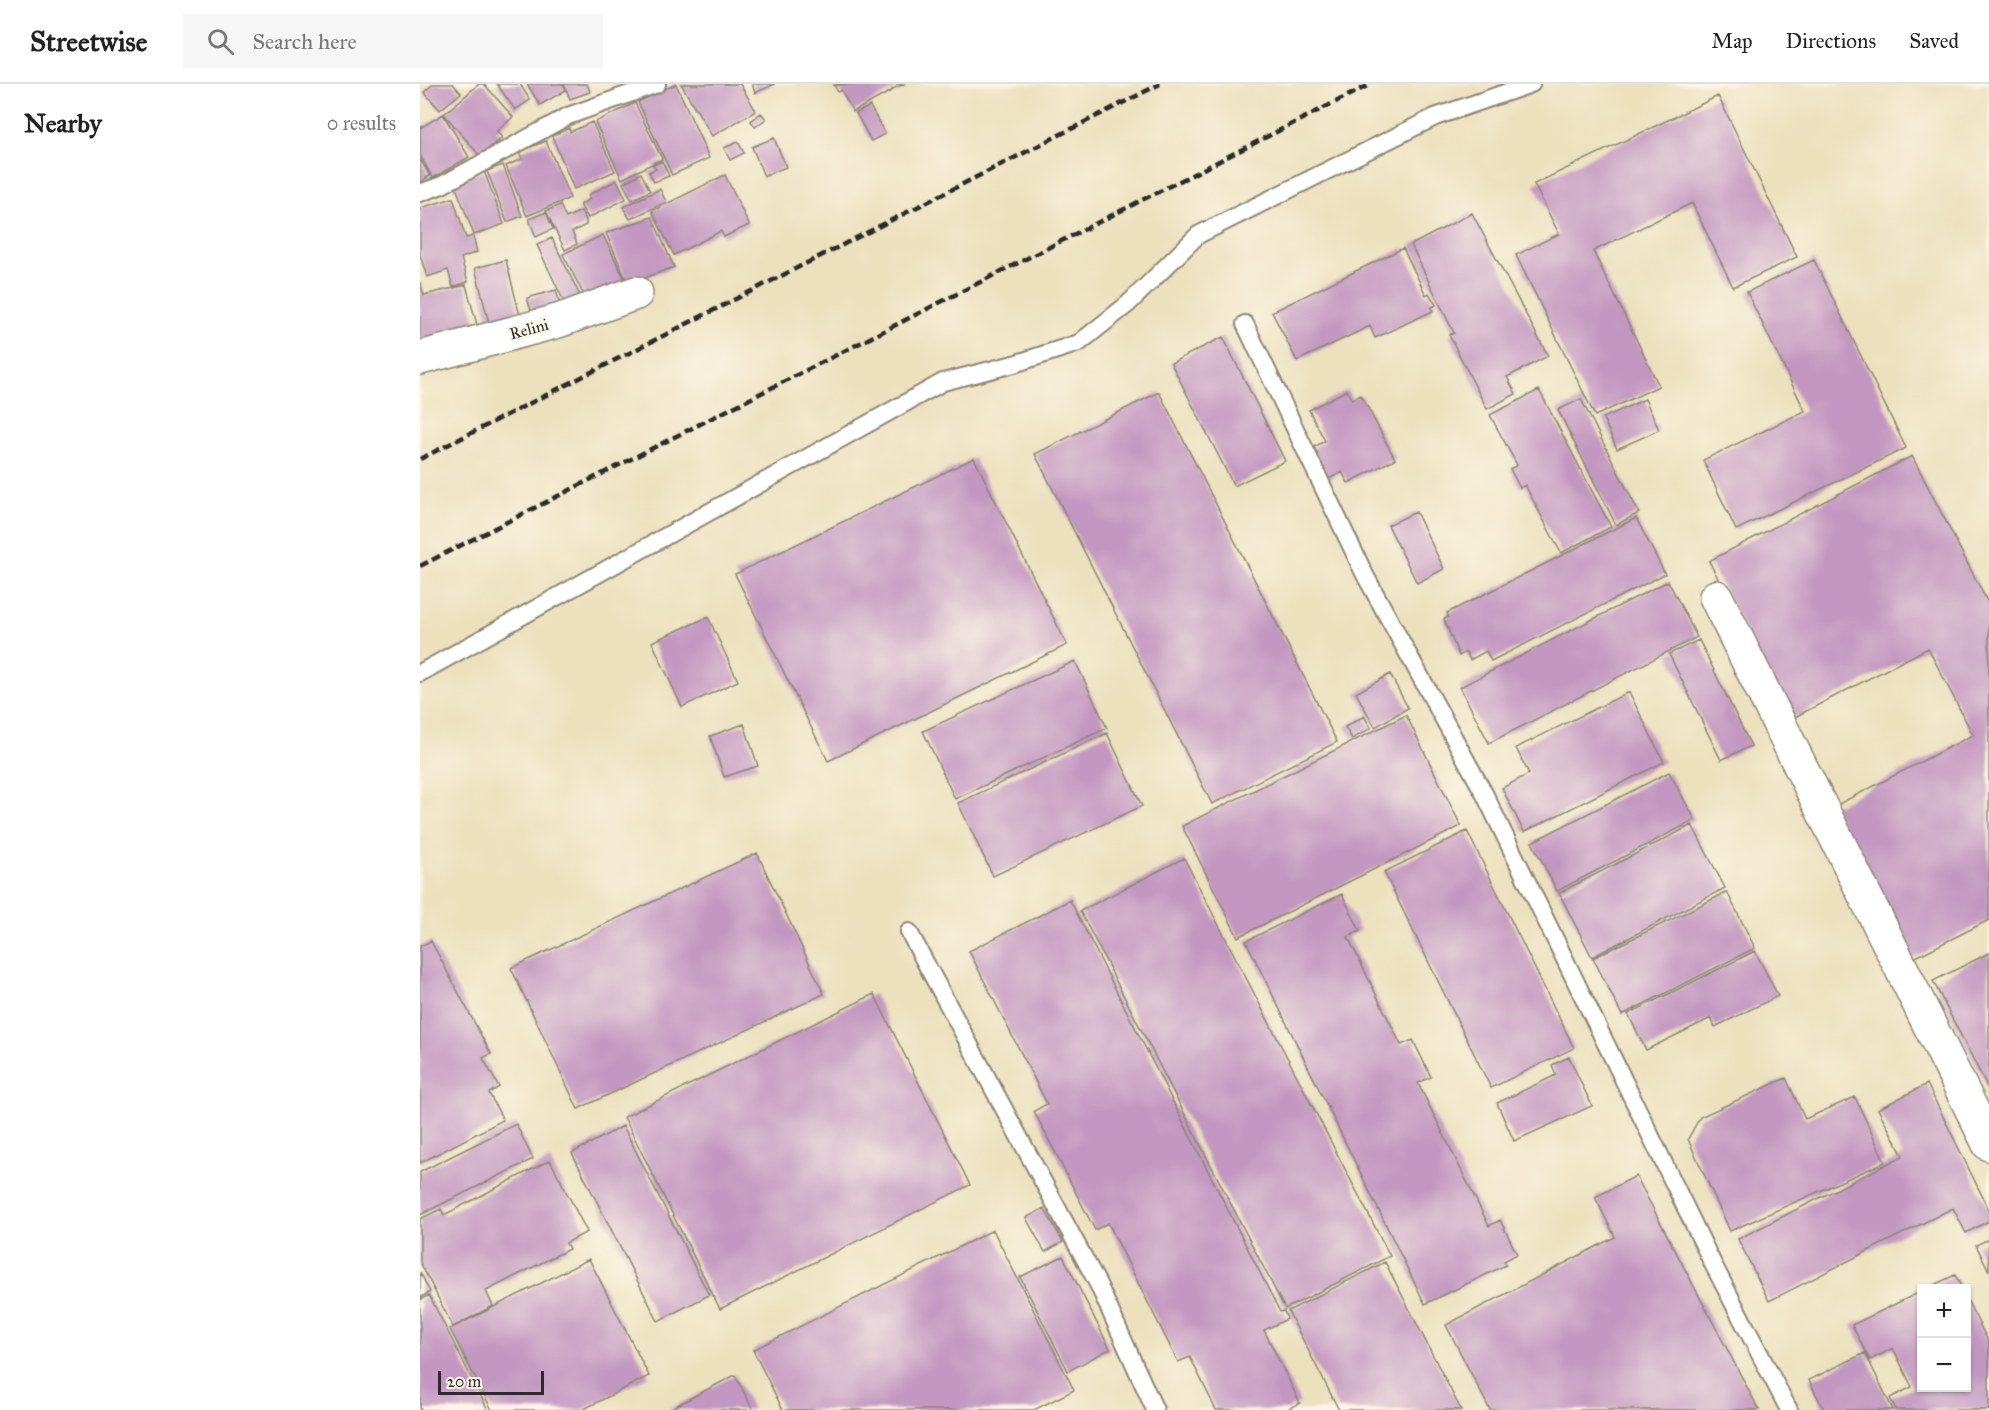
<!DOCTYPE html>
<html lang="en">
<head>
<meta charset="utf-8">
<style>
  body { margin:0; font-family:"IM FELL Great Primer",serif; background:#f6f6f6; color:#222 }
  .controls { position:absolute; right:18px; bottom:18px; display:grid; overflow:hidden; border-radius:0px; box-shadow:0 2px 4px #0004 }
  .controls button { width:54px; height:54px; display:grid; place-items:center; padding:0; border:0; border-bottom:2px solid #e0e0e0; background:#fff; color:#222; font:30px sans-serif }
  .scale { position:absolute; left:18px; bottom:15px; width:106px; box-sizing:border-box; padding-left:6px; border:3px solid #2b2b2b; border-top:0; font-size:16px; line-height:21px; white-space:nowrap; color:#2b2b2b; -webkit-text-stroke:4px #fcf5e5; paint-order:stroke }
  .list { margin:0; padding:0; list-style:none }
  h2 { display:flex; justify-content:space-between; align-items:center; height:78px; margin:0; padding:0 24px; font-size:26px }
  h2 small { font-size:20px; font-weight:400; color:#767676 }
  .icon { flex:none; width:33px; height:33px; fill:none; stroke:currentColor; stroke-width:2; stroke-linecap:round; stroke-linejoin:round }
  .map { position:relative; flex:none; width:1569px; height:1326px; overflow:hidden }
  header { display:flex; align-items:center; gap:36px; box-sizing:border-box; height:84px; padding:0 30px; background:#fff; border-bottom:2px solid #e0e0e0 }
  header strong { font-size:28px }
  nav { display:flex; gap:33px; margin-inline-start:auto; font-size:21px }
  .search { width:420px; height:54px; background:#f6f6f6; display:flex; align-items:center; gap:15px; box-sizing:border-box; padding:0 21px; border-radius:0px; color:#767676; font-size:22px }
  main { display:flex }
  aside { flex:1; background:#fff }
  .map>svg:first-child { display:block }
</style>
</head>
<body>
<header>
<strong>Streetwise</strong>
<div class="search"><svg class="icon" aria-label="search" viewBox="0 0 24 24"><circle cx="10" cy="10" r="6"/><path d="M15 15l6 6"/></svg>Search here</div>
<nav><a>Map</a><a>Directions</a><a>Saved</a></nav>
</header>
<main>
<aside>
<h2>Nearby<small>0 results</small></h2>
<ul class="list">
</ul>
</aside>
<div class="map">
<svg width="1569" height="1326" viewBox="0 0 1569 1326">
  <rect width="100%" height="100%" fill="#fcf5e5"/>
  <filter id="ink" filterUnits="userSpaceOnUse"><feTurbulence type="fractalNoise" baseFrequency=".0167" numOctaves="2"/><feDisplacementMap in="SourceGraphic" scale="12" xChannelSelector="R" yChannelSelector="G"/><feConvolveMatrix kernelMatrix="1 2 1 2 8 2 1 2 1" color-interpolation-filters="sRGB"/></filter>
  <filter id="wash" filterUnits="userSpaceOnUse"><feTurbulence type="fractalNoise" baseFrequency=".008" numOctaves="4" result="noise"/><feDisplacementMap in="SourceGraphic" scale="24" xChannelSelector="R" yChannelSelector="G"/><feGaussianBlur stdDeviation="1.35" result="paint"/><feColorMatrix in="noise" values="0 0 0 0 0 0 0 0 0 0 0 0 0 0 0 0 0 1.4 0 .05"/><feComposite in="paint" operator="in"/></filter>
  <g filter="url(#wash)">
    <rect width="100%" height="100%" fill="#ece0bd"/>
    <g id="blocks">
      <path fill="#c297c1" d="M 13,0 L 33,0 L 41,9 L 20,26 L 4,8 Z
        M 59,0 L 64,0 L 93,33 L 77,47 L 82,54 L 60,72 L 24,30 Z
        M 77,0 L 100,0 L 110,16 L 95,26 Z
        M 107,0 L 143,0 L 146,6 L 120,21 Z
        M 144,0 L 167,0 L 170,8 L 150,15 Z
        M 256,0 L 289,74 L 252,91 L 218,18 Z
        M 261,0 L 320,0 L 336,27 L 292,52 Z
        M 332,0 L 355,0 L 335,9 Z
        M 435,0 L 485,0 L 472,5 L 473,6 L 433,28 L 421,6 L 418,8 L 414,1 Z
        M 1298,12 L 1377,173 L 1313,203 L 1272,119 L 1173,167 L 1239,302 L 1175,332 L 1096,171 L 1139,150 L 1114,100 Z
        M 215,19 L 242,75 L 202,95 L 175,38 Z
        M 450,22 L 465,50 L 451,57 L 436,29 Z
        M 341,29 L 346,35 L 335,43 L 331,37 Z
        M 23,30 L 49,73 L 13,94 L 0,71 L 0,44 Z
        M 172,38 L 195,87 L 154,105 L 132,52 L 149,44 L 150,48 Z
        M 354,54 L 366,83 L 344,92 L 332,63 Z
        M 126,57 L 150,114 L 107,132 L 86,82 L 102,75 L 99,68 Z
        M 318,58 L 324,69 L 310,76 L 304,64 Z
        M 0,75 L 10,92 L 0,98 Z
        M 242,77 L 249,92 L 234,98 L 229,88 L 236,85 L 233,81 Z
        M 83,81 L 102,132 L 87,138 L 67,87 Z
        M 64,87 L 84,140 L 54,151 L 34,98 Z
        M 221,89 L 230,107 L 212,116 L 203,99 Z
        M 305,91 L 329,141 L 304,153 L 301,147 L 254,171 L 232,127 Z
        M 197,96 L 206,115 L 168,134 L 160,121 L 170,115 L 168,111 Z
        M 240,105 L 246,118 L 210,135 L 203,123 Z
        M 33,114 L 46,154 L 53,152 L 57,168 L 41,174 L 48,198 L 33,203 L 28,186 L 7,193 L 0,171 L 0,124 Z
        M 140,121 L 146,134 L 161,127 L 166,136 L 166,141 L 152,148 L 157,160 L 145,166 L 126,127 Z
        M 126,128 L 133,145 L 116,153 L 109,135 Z
        M 1052,129 L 1128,272 L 1087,293 L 1096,310 L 1067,325 L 1029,251 L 1034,249 L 991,161 Z
        M 232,133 L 254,183 L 208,200 L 186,149 Z
        M 183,151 L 206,198 L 167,217 L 143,170 Z
        M 132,154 L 163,218 L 148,226 L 117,161 Z
        M 983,164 L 1006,211 L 1009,209 L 1016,221 L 1011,224 L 1013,227 L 955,254 L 950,242 L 877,277 L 852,228 Z
        M 86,176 L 101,236 L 70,243 L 55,184 Z
        M 1394,176 L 1486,364 L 1316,446 L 1283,376 L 1385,327 L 1327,208 Z
        M 0,198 L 4,211 L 46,201 L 59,248 L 0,263 Z
        M 136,206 L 141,225 L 113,233 L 107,214 Z
        M 803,253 L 865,377 L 814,402 L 751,279 Z
        M 927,306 L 932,315 L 941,311 L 975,375 L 928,399 L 922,388 L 909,395 L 892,364 L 905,357 L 889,326 Z
        M 1119,306 L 1191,443 L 1141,469 L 1105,401 L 1100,404 L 1090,385 L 1097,381 L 1070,331 Z
        M 739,308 L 917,658 L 792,720 L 615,370 Z
        M 1161,315 L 1219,429 L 1196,441 L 1138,326 Z
        M 1225,315 L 1239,346 L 1197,365 L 1183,334 Z
        M 1492,372 L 1569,521 L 1569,836 L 1492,875 L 1413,723 L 1553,651 L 1508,564 L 1371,635 L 1289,477 Z
        M 554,374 L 647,561 L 408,677 L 315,490 Z
        M 996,428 L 1024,485 L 997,499 L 968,441 Z
        M 1216,434 L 1245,490 L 1071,577 L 1066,567 L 1050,576 L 1046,568 L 1039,572 L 1024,535 L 1028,533 L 1027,529 Z
        M 1248,497 L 1277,553 L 1069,659 L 1040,603 Z
        M 288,533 L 318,597 L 262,623 L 232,558 Z
        M 1279,556 L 1331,662 L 1301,676 L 1249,570 Z
        M 655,577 L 687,644 L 535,715 L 503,647 Z
        M 970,590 L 988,624 L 955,643 L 936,609 Z
        M 1209,608 L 1244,678 L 1104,748 L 1082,704 L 1109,690 L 1096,664 Z
        M 986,631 L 1041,742 L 818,853 L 762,742 Z
        M 944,632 L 951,644 L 932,655 L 925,643 Z
        M 324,640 L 338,682 L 304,693 L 290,652 Z
        M 687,649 L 722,722 L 573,792 L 538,719 Z
        M 1249,688 L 1275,736 L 1137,807 L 1112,758 Z
        M 1272,741 L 1305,804 L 1172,873 L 1139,809 Z
        M 1047,747 L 1154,964 L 1071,1004 L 964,788 Z
        M 337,769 L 404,910 L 158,1025 L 91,884 Z
        M 764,774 L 970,1172 L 865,1225 L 660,827 Z
        M 1307,808 L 1335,864 L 1202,931 L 1173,874 Z
        M 922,810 L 940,847 L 928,853 L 981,961 L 993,956 L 1011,993 L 998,999 L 1069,1142 L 1080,1136 L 1097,1170 L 1084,1177 L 1086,1181 L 1005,1220 L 826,857 Z
        M 650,816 L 860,1228 L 864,1227 L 867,1235 L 844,1246 L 880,1319 L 869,1324 L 870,1326 L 796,1326 L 770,1273 L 758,1278 L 688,1139 L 675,1146 L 614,1027 L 627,1020 L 549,867 Z
        M 11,857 L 71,970 L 63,974 L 79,1003 L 69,1009 L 83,1036 L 0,1079 L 0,862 Z
        M 1335,867 L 1358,912 L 1295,943 L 1291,934 L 1226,966 L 1208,930 Z
        M 1569,869 L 1569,1006 L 1513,897 Z
        M 454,910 L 550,1101 L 300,1225 L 204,1033 Z
        M 1149,973 L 1172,1022 L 1094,1057 L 1077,1019 L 1136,991 L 1132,981 Z
        M 1366,994 L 1385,1035 L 1435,1013 L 1465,1078 L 1310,1147 L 1268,1055 L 1280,1033 Z
        M 1507,1000 L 1569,1126 L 1569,1137 L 1546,1149 L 1533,1124 L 1349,1217 L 1318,1155 L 1483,1072 L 1458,1025 Z
        M 96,1040 L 113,1075 L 0,1131 L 0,1088 Z
        M 203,1042 L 289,1211 L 238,1237 L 152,1069 Z
        M 130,1076 L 167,1148 L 146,1159 L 149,1165 L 66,1207 L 73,1222 L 33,1243 L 0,1178 L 0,1135 L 21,1125 L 24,1131 Z
        M 1216,1092 L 1339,1326 L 1070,1326 L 1026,1241 L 1195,1153 L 1175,1113 Z
        M 624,1124 L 643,1158 L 625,1168 L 606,1134 Z
        M 573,1146 L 654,1306 L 614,1326 L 363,1326 L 333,1266 Z
        M 1569,1155 L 1569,1187 L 1556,1161 Z
        M 643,1172 L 690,1265 L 648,1287 L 600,1193 Z
        M 169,1175 L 229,1292 L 162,1326 L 72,1326 L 30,1245 Z
        M 965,1178 L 1041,1326 L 919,1326 L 868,1227 Z
        M 0,1188 L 10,1208 L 0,1214 Z
        M 1535,1191 L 1542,1204 L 1507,1204 Z
        M 1502,1207 L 1502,1304 L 1546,1304 L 1546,1214 L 1569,1259 L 1569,1326 L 1476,1326 L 1470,1314 L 1492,1303 L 1473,1264 L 1450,1276 L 1432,1241 Z
        M 9,1211 L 68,1326 L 0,1326 L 0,1216 Z
        M 1445,1269 L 1473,1326 L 1404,1326 L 1389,1296 Z
        M 315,1291 L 333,1326 L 248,1326 Z"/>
    </g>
  </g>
  <g filter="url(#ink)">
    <use href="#blocks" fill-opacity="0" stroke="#8c8674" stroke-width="1.5"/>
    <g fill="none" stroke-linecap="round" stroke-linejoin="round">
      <g stroke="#8c8674" stroke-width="20">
        <path id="service" d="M 0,109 L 22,101 L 148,32 L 237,0
          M 825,240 L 945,491 L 1064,709 L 1293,1180 L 1369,1326
          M 0,589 L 523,298 L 594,280 L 659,259 L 708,220 L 778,151 L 1015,33 L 1111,0
          M 489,848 L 678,1200 L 735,1326"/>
      </g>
      <g stroke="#8c8674" stroke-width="36">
        <path id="minor" d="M 0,274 L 138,237 L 216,209
          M 1296,513 L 1569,1060"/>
      </g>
      <use href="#service" stroke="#fff" stroke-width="16"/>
      <use href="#minor" stroke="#fff" stroke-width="33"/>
      <path stroke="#2b2b2b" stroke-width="4.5" stroke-dasharray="9 4.5" stroke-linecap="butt" d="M 0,375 L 740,0
        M 0,482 L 951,0"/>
    </g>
  </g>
  <g text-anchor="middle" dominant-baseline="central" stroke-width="5" stroke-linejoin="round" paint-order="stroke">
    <g font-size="16" fill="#2b2b2b" stroke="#fcf5e5">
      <text transform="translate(109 245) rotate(-15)">Relini</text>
    </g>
  </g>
</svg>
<div class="controls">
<button>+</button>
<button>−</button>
</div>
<div class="scale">20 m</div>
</div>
</main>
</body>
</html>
